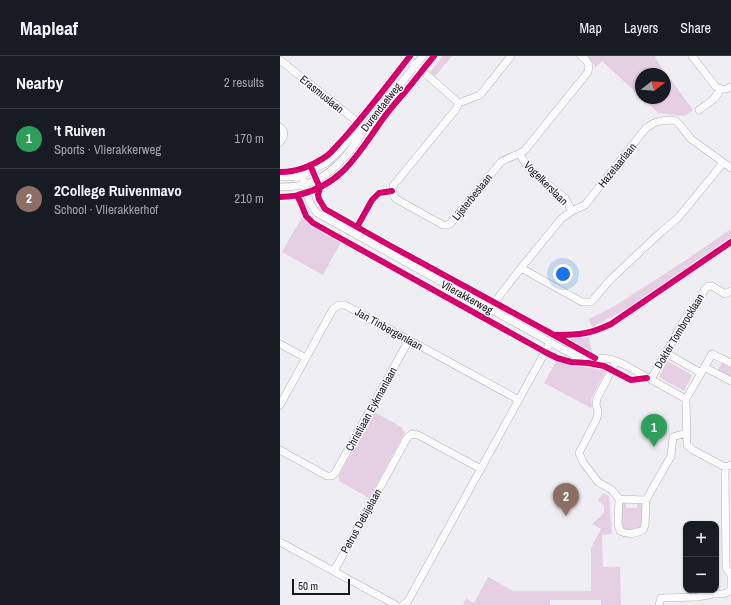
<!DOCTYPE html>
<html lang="en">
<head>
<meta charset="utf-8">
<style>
  body { margin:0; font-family:"Archivo Narrow",sans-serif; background:#20242c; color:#f1f3f6 }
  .controls { position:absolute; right:12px; bottom:12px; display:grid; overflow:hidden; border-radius:8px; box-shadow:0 1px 3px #0004 }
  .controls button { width:36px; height:36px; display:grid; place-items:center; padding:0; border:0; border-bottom:1px solid #363941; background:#171b24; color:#f1f3f6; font:20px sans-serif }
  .compass { position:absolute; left:355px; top:12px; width:36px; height:36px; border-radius:50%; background:#171b24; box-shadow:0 1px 3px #0004; rotate:73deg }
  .scale { position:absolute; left:12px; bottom:10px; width:58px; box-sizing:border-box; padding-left:4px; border:2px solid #18171a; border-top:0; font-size:11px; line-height:14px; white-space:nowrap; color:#18171a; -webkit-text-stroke:3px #fbfaff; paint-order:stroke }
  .you { position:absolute; left:283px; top:218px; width:14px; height:14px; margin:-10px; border:3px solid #fff; border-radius:50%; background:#1a73e8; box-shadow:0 0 0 6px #1a73e833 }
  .badge { display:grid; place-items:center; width:26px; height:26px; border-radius:50%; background:#b45309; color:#fff; font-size:13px; font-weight:700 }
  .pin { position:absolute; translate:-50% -33px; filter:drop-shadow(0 1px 2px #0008) }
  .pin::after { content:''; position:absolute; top:21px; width:14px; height:12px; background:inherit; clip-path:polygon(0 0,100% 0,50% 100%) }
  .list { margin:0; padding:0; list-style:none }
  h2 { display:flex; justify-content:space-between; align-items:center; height:52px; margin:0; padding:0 16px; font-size:17px }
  h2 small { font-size:13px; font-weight:400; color:#9ea1a6 }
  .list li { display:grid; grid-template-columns:26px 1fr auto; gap:12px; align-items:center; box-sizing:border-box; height:60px; padding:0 16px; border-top:1px solid #363941 }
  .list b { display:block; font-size:15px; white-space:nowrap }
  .list p { margin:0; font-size:13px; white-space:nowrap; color:#9ea1a6 }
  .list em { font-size:13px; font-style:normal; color:#9ea1a6 }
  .map { position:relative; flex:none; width:451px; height:549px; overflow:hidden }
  header { display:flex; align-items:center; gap:24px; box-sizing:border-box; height:56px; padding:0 20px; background:#171b24; border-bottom:1px solid #363941 }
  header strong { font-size:19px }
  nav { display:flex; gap:22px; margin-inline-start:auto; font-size:14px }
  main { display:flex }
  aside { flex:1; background:#171b24 }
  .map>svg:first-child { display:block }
</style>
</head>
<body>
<header>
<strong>Mapleaf</strong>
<nav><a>Map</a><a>Layers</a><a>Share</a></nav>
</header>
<main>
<aside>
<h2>Nearby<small>2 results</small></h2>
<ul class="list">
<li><span class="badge" style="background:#2e9e5b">1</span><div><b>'t Ruiven</b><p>Sports · Vlierakkerweg</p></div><em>170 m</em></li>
<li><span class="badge" style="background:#8d6e63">2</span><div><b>2College Ruivenmavo</b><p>School · Vlierakkerhof</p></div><em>210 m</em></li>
</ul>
</aside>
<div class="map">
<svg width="451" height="549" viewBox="0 0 451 549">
  <rect width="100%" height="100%" fill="#efeef2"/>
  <path fill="#e5cfe3" d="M 163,0 L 172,0 L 155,20 L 150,16 Z
    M 304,0 L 376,0 L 375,2 L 413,54 L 406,59 L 403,60 L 378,57 L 362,42 L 385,42 L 385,18 L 361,18 L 361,41 L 322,5 L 315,12 L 314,8 Z
    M 22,161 L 33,170 L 61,186 L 43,219 L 2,196 Z
    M 451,173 L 451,182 L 349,252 L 312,271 L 309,263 L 333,251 L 403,206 Z
    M 309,281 L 312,297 L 289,286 L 291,282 L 301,282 Z
    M 278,305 L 326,315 L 311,343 L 312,350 L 311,352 L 264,327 L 275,307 Z
    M 387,305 L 412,319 L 404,335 L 379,321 Z
    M 443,305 L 451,309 L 451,319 L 450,321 L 438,314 Z
    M 94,356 L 123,372 L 122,374 L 125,376 L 89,442 L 59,425 L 60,423 L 58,421 Z
    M 323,437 L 329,440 L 332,478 L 322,479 L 323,511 L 340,511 L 341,549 L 321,549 L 321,544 L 270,544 L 270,549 L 183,549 L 185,544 L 187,543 L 194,547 L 208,521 L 233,535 L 311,535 L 311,492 L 321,473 L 312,468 L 320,461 L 324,456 L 324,450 L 318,444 Z
    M 346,446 L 346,452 L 357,452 L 357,446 L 362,449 L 361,471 C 356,475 347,476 341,471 L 341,449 L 344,447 Z"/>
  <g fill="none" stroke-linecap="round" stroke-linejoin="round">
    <g stroke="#b4b3b7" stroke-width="8">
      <path id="street" d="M 125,0 L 179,47
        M 231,0 L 200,39 L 179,47 L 176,53 L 113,130 C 112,136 113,139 116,143 L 163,169 L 168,169 L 171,167 L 221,106 C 228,101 237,100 245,94 L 308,16 L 309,9 L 306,4 L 301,0
        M 412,0 L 436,31 C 441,34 446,34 451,31
        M 0,4 L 85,72
        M 419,54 C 428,47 436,44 440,33
        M 0,71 C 6,76 4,81 0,86
        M 240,98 L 245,107 L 250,114 L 285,142 L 292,155
        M 22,119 C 25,132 28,147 37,157 L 286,295 L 297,300 L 330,303 L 336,305 L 345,309 L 406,343 L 407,389 L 413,394 L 445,411
        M 0,121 L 10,121 L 22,119 L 46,107 L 55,99 L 73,80 L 83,73
        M 0,131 C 12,131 25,130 36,124 C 56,115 74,92 84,73 L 143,0
        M 241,212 L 302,246 L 311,246 L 330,224 L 381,176 L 398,162 L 443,107
        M 211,253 L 214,247 L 241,212 L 281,163 L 292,155 L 305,149 L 366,72 L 374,67 L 381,65 L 390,64 L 396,65 L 400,69 L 411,83 L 451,112
        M 0,288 L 26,302
        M 386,297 L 421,317
        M 336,305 L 326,325 L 317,342 L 316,348 L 318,356 L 317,362 L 299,397 L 303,406 L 318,426 L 332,434 L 339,443 L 338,468 L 340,475 C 347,479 355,478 363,474 L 365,469 L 366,444 L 391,400 L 393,381 L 406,377
        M 424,311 L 451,325
        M 371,323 L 406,261 L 413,254 L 425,233 L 428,230 L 432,230 L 445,238 L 451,235
        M 406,343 L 432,298 L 451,307
        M 0,349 L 53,253 L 59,249 L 65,249 L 239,344
        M 0,394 L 47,420 L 52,420 L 55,417 L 129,284
        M 451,409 L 445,411 L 445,416 L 446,512 L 451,519 L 451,530
        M 339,443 L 366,444
        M 0,486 L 116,549
        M 54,515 L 127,382 L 132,378 L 138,379 L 201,413
        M 123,549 L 128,545 L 270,287
        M 379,549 L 381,542 L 418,541 L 432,538 L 443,538 L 448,536 L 451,533"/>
    </g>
    <use href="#street" stroke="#fdfcfd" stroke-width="7"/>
    <g stroke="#fbfaff" stroke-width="8">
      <path id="cycleway" d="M 30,109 L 40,132 L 38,139 L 39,143 L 45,153 L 109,189 L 274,279 L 315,302
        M 0,116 C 18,116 34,109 48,99 C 54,94 59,87 65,81 C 88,55 109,27 130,0
        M 17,140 L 20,145 L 26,160 L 33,167 L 265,296 L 277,302 L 291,306 L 308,307 L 324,310 L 351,324 L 367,322
        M 0,141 C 6,140 12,141 18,139 C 62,129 78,98 102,64 C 109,54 117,45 125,36 C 135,24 144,12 154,0
        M 77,171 L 92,144 L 99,137 L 112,135
        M 276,279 C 299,279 310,278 331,268 L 451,186"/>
    </g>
    <use href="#cycleway" stroke="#d6006c" stroke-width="6"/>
  </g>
  <g text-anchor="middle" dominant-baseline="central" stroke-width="3" stroke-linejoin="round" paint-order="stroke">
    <g font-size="11" fill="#18171a" stroke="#fbfaff">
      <text transform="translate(42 38) rotate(39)">Erasmuslaan</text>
      <text transform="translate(101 51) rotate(-52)">Durendaelweg</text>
      <text transform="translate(337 109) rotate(-51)">Hazelaarlaan</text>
      <text transform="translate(266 127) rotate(45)">Vogelkerslaan</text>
      <text transform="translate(192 141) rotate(-51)">Lijsterbeslaan</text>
      <text transform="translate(187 241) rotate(29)">Vlierakkerweg</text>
      <text transform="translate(109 273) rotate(29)">Jan Tinbergenlaan</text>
      <text transform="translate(399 275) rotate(-59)">Dokter Tombrocklaan</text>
      <text transform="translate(91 353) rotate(-61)">Christiaan Eykmanlaan</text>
      <text transform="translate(81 465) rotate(-61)">Petrus Debijelaan</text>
    </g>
  </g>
</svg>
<div class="controls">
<button>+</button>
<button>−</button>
</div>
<svg class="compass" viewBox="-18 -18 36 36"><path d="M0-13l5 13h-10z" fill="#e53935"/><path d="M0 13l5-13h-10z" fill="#9ea1a6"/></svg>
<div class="scale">50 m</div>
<div class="you"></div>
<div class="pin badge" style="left:374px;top:391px;background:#2e9e5b">1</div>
<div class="pin badge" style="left:286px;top:460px;background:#8d6e63">2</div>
</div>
</main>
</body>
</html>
